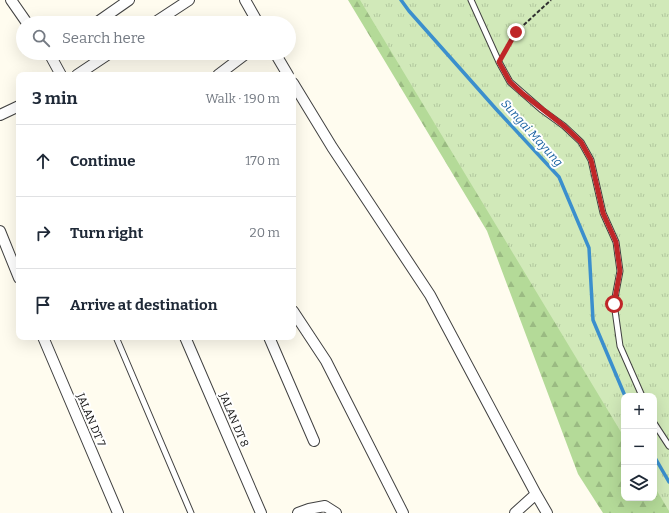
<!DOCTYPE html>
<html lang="en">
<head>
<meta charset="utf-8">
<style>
  body { margin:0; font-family:Bitter,serif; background:#f6f6f7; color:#1f2937 }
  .controls { position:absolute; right:12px; bottom:12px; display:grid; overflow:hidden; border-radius:8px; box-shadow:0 4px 16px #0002 }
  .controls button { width:36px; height:36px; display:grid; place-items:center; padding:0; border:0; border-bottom:1px solid #e0e1e3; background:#fff; color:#1f2937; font:20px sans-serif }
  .stop { position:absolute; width:12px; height:12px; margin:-9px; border:3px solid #bf2628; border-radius:50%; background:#fff }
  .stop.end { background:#bf2628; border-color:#fff; box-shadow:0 1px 4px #0008 }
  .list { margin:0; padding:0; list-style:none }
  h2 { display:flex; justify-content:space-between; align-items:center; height:52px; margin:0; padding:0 16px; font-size:17px }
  h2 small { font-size:13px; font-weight:400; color:#747a83 }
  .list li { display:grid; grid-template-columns:26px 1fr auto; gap:12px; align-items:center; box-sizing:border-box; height:72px; padding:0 16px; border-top:1px solid #e0e1e3 }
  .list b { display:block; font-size:15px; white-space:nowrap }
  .list em { font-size:13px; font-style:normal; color:#747a83 }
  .icon { flex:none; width:22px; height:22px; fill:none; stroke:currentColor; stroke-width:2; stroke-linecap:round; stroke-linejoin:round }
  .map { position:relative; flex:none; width:669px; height:513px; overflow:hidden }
  .search { position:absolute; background:#fff; box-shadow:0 4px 16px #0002; left:16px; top:16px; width:280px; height:44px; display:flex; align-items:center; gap:10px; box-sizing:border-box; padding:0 14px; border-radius:22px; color:#747a83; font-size:15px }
  .panel { position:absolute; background:#fff; box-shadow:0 4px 16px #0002; left:16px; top:72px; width:280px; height:268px; border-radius:8px }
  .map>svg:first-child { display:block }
</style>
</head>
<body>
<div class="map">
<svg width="669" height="513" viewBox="0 0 669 513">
  <defs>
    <pattern id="forest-firs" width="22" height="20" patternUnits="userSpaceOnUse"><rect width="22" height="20" fill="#b4da98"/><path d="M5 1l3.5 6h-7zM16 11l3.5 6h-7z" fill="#9aba82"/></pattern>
    <pattern id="park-tufts" width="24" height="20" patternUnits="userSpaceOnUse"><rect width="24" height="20" fill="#d1e9b9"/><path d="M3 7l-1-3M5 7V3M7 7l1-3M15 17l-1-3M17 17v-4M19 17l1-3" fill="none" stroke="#b2c79e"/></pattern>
  </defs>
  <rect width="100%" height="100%" fill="#fffcef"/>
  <path fill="url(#forest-firs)" d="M 348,0 L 453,0 L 624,396 L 624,498 L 654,498 L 654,476 L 669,499 L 669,513 L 603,513 L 578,474 L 487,231 Z"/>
  <path fill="url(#park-tufts)" d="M 360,0 L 669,0 L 669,511 L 654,486 L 654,396 L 624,396 L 624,437 Z"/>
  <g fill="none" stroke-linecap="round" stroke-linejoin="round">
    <path stroke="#3b8fcd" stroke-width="3.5" d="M 401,0 L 409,11 L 496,109 L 559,177 L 589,248 L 593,320 L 625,396
      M 654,456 L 669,482"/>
    <g stroke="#414141" stroke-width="7">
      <path id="service" d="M 471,0 L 499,62 L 510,82 L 542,110 L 564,126 L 581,142 L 591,160 L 603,213 L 616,242 L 620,271 L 614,303 L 620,346 L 642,396
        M 116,337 L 191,513
        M 654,423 L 669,446"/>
    </g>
    <g stroke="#414141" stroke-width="12">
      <path id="minor" d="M 11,0 L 27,23
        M 245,0 L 258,23
        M 96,23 L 129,0
        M 154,23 L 189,0
        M 49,53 L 61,75
        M 275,53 L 288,75
        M 77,75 L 110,53
        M 218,75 L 247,53
        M 293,83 L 332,147 L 430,295 L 536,494 L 547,513
        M 0,115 L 19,106
        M 0,231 L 19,278
        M 293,311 L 326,361 L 403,513
        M 43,337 L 118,513
        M 185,337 L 261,513
        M 269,337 L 314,441
        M 298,513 L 309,509 L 325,506 L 336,513
        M 515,513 L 536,494"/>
    </g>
    <path stroke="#303030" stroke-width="2" stroke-dasharray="4 2" stroke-linecap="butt" d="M 503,54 L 516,32 L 551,0"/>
    <use href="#service" stroke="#fff" stroke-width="5"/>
    <use href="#minor" stroke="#fff" stroke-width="10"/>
  </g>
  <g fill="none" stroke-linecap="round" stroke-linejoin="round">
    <path stroke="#bf2628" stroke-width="5" d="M 516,32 L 499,62 L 510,82 L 523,94 L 564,126 L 581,142 L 591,160 L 603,213 L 616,242 L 620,271 L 614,304"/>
  </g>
  <g text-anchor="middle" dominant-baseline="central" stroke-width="4" stroke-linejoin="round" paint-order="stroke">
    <g font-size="11" fill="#0e0e0e" stroke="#fff">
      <text transform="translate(91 420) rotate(67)">JALAN DT 7</text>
      <text transform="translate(234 420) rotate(67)">JALAN DT 8</text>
    </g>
    <g font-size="12" font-style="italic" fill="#1760a0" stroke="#fff">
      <text transform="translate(532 133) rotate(48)">Sungai Mayung</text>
    </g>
  </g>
</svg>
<div class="controls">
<button>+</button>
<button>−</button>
<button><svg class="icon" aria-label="layers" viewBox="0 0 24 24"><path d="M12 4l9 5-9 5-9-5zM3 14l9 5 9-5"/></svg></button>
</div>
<div class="stop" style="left:614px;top:304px"></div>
<div class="stop end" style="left:516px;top:32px"></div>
<div class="search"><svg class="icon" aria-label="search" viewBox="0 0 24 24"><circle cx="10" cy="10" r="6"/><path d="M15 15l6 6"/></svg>Search here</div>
<section class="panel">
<h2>3 min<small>Walk · 190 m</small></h2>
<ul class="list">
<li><svg class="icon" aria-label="ahead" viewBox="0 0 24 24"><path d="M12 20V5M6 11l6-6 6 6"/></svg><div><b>Continue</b></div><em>170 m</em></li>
<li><svg class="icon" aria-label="right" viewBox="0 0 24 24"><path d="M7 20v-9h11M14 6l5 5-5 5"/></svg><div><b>Turn right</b></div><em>20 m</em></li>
<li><svg class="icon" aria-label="arrive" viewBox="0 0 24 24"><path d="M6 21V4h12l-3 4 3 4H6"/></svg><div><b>Arrive at destination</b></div></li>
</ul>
</section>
</div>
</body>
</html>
